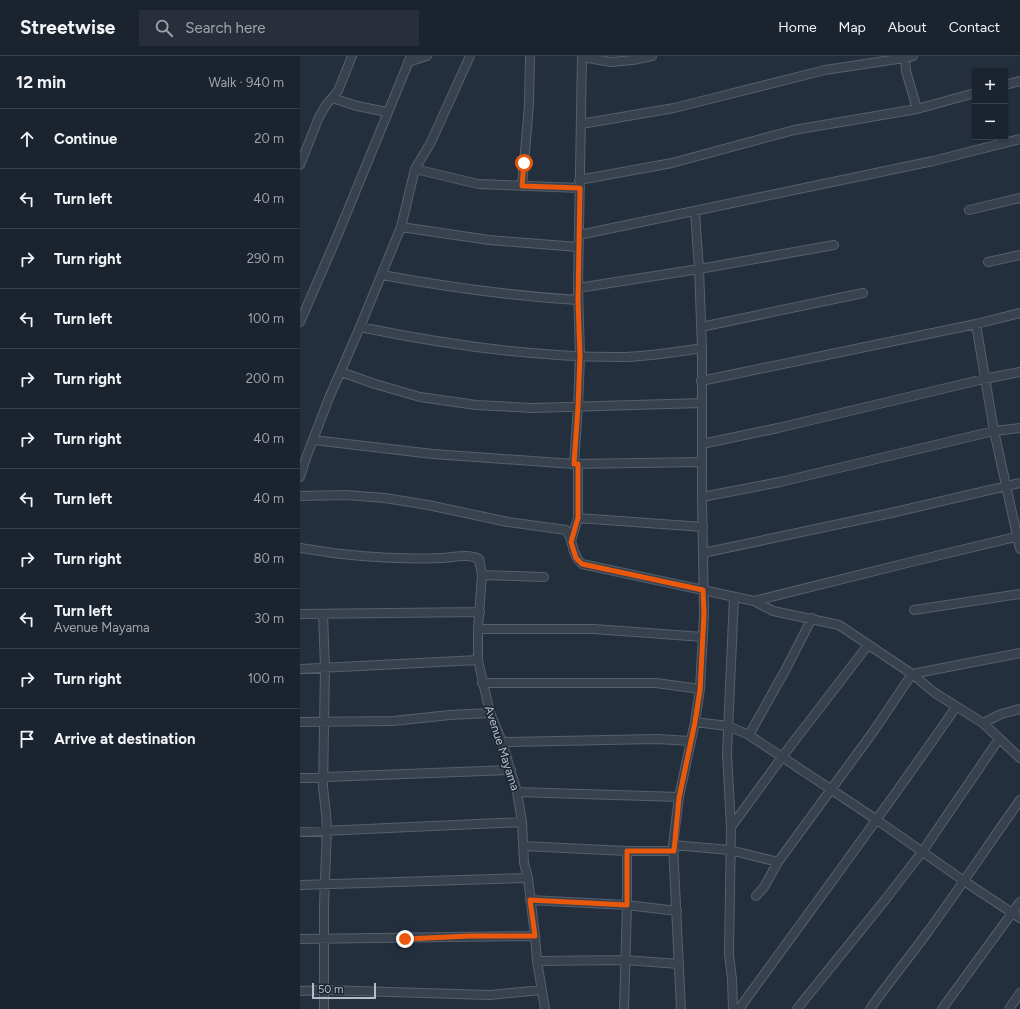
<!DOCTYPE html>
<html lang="en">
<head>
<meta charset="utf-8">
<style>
  body { margin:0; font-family:Figtree,sans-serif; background:#282f3a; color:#f1f3f6 }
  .controls { position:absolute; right:12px; top:12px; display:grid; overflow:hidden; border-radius:0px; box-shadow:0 1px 3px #0004 }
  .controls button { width:36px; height:36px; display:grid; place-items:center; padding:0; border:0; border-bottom:1px solid #39404a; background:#1b232e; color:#f1f3f6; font:20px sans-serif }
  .scale { position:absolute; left:12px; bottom:10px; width:64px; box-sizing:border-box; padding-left:4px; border:2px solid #b4bcc9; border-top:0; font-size:11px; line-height:14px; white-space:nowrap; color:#b4bcc9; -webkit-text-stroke:3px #1d2633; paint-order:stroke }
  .stop { position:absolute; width:12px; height:12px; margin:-9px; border:3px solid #ea580c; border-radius:50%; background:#fff }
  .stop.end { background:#ea580c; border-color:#fff; box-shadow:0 1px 4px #0008 }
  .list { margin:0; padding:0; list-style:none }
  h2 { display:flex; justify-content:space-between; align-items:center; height:52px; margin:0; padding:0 16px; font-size:17px }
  h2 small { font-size:13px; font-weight:400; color:#a0a4aa }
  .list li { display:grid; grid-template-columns:26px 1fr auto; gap:12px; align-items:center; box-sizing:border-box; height:60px; padding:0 16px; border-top:1px solid #39404a }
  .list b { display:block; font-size:15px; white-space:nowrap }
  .list p { margin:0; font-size:13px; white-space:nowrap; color:#a0a4aa }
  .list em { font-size:13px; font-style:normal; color:#a0a4aa }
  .icon { flex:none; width:22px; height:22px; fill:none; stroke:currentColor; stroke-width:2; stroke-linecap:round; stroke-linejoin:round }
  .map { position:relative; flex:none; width:720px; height:953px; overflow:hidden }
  header { display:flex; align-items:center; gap:24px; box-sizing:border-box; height:56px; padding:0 20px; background:#1b232e; border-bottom:1px solid #39404a }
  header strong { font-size:19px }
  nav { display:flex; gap:22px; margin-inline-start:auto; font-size:14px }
  .search { width:280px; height:36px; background:#282f3a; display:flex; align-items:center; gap:10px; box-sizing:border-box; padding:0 14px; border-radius:0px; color:#a0a4aa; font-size:15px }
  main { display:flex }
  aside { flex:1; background:#1b232e }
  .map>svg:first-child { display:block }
</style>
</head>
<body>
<header>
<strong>Streetwise</strong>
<div class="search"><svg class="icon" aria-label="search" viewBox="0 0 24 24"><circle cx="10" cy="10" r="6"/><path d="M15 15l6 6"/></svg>Search here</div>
<nav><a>Home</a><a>Map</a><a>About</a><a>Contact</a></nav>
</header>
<main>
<aside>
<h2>12 min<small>Walk · 940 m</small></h2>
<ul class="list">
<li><svg class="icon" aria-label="ahead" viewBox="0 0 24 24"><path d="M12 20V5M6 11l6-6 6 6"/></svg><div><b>Continue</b></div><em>20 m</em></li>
<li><svg class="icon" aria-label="left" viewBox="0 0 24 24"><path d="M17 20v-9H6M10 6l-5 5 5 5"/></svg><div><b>Turn left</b></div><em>40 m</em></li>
<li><svg class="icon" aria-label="right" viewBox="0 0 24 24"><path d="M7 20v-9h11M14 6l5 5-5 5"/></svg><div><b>Turn right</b></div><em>290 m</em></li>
<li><svg class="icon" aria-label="left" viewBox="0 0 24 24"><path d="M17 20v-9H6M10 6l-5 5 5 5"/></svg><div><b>Turn left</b></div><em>100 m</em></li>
<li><svg class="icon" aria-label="right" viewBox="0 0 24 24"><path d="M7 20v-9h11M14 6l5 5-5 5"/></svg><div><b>Turn right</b></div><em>200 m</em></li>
<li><svg class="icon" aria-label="right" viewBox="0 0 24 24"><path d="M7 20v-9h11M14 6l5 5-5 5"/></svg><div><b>Turn right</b></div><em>40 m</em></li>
<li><svg class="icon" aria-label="left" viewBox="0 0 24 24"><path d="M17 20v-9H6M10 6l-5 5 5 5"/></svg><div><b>Turn left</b></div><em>40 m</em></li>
<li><svg class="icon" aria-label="right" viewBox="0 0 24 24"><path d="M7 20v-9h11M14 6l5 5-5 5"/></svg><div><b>Turn right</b></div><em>80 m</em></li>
<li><svg class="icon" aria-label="left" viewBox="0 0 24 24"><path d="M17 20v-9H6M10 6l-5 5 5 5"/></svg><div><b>Turn left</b><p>Avenue Mayama</p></div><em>30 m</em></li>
<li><svg class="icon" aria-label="right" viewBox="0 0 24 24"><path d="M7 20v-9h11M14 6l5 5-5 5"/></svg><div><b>Turn right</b></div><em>100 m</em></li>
<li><svg class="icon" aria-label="arrive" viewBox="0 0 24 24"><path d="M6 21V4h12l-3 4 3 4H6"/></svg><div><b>Arrive at destination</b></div></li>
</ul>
</aside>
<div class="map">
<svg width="720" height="953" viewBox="0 0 720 953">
  <rect width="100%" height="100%" fill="#242f3e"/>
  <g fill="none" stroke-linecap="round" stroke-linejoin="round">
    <g stroke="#565f6c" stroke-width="10">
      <path id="minor" d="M 605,0 L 606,15 L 617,53
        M 282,1 L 311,6 L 333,4 L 352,0
        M 108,6 L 127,0
        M 705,29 L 720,25
        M 32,42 L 57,50 L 87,56
        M 281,68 L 374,52 L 525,14 L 604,2 L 613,0
        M 0,109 L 19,61 L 26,49 L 38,35 L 52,0
        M 115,113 L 178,128 L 280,132
        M 279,124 L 372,107 L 494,74 L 617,53 L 675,37
        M 222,130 L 229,49 L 230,0
        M 669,154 L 720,142
        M 101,171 L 189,184 L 278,191
        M 279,179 L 633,105 L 720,83
        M 688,206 L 720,199
        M 82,219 C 147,231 212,240 278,244
        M 278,232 L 399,213 L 534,189
        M 0,266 L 36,183 L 111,0
        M 676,268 L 694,375 L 720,493
        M 60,271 C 147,289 237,302 326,301 C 352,300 377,296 402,292
        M 401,271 L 563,237
        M 41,316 L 75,328 L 120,341 L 176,349 L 232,352 L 402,347
        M 401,325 L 676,268 L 720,257
        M 13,384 L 133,398 L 274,408 L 402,406
        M 402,388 L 478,372 L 684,323 L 720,316
        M 274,408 L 278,351 L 280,300 L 278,232 L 282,0
        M 0,421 L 6,402 L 29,342 L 60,271 L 101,171 L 115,113 L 131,86 L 170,0
        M 0,440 L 46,439 L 85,442 L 128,449 L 208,466 L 266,474 C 274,484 271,499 282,508 L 454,545 L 473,555 L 539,569 L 612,618 L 635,637 L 683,667 L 720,702
        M 402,441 L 480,426 L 694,375 L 720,372
        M 278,462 L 403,471
        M 271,485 L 278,462 L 278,408
        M 0,492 C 46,500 93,504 140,502 C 153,502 167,497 179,503 L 182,519 L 178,573 L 178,604 L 190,657 L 202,686 L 217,736 L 222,766 L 224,807 L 228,822 L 235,880 L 237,905 L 245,953
        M 403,497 L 591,457 L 720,427
        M 182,519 L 244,521
        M 454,545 L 615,505 L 720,480
        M 614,554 L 720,538
        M 0,558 L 180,556
        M 23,558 L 25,612 L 23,731 L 26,758 L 27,773 L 24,849 L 24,953
        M 178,573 L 294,573 L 403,581
        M 0,613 L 178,604
        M 182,627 L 356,627 L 400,633
        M 0,666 L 93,665 L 150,659 L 190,657
        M 395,666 L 428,670 L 449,679 L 577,764 L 664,825 L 720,862
        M 683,667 L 701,658 L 720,653
        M 449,679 L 487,611 L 512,562
        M 202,686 L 356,683 L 391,685
        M 0,722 L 211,714
        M 217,736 L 379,741
        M 431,771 L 482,701 L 568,589
        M 0,776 L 222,766
        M 373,789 L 430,794 L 478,806
        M 223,790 L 327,795 L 374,795
        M 0,829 L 228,822
        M 456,840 L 464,831 L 478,806 L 573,676 L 612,618 L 720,597
        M 230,844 L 327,849 L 377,855
        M 0,883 L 235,880
        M 237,905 L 325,904 L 379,908
        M 0,935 L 25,934 L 190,939 L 242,934
        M 324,953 L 327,849 L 327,795
        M 381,953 L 373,789 L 379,741 L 395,666 L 400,633 L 404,558 L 402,441 L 402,292 L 399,213 L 395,156
        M 433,953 L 432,923 L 429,898 L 431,771 L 427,697 L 434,541
        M 439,953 C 512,852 586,753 656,651
        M 497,953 L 585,844 L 622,796 L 699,683
        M 570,953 C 588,927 608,903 627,877 C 659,833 689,788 720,744
        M 642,953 L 720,846
        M 709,953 L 720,937"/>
    </g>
    <use href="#minor" stroke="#38414e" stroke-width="8"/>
  </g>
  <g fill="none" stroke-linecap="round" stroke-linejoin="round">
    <path stroke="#ea580c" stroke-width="5" d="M 105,883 L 170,880 L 235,880 L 230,844 L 327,849 L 327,795 L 374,795 L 379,742 L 395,666 L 400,634 L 404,558 L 403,534 L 282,508 L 276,502 L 271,486 L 278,462 L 278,408 L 274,408 L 278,351 L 280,300 L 278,244 L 280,132 L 222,130 L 224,107"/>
  </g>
  <g text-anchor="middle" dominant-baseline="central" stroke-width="3.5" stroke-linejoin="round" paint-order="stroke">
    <g font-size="12" fill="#b4bcc9" stroke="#1d2633">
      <text transform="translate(202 692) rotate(72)">Avenue Mayama</text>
    </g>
  </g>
</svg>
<div class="controls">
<button>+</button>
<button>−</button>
</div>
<div class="scale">50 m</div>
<div class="stop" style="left:224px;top:107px"></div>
<div class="stop end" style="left:105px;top:883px"></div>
</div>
</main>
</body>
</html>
